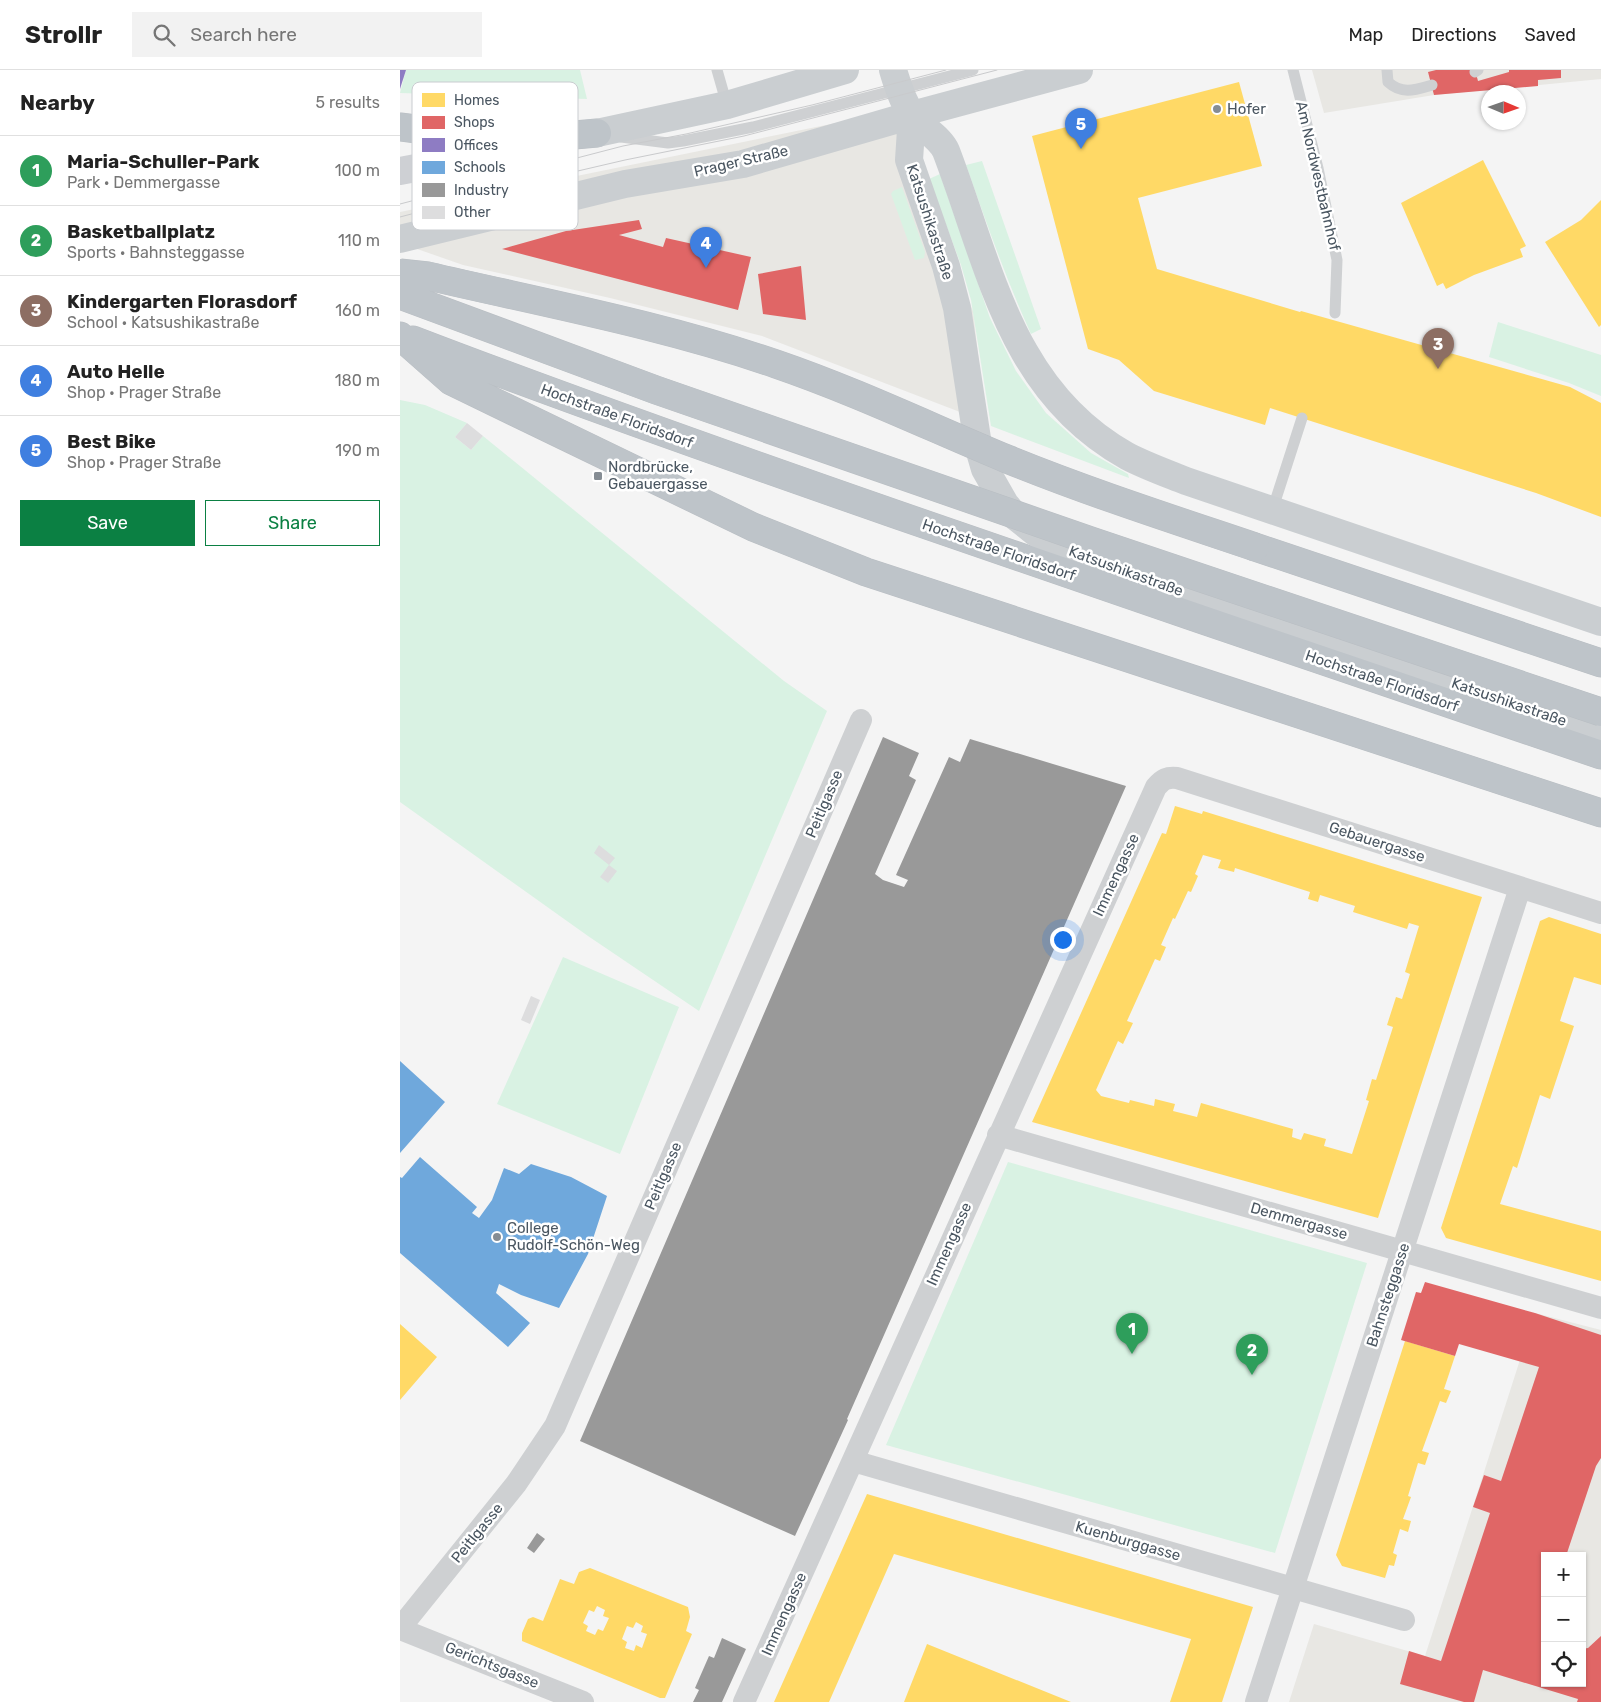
<!DOCTYPE html>
<html lang="en">
<head>
<meta charset="utf-8">
<style>
  body { margin:0; font-family:Rubik,sans-serif; background:#f2f2f2; color:#222 }
  .controls { position:absolute; right:15px; bottom:15px; display:grid; overflow:hidden; border-radius:0px; box-shadow:0 1px 4px #0004 }
  .controls button { width:45px; height:45px; display:grid; place-items:center; padding:0; border:0; border-bottom:1px solid #e0e0e0; background:#fff; color:#222; font:25px sans-serif }
  .compass { position:absolute; left:1081px; top:15px; width:45px; height:45px; border-radius:50%; background:#fff; box-shadow:0 1px 4px #0004; rotate:92deg }
  .you { position:absolute; left:662px; top:869px; width:18px; height:18px; margin:-12px; border:4px solid #fff; border-radius:50%; background:#1a73e8; box-shadow:0 0 0 8px #1a73e833 }
  .badge { display:grid; place-items:center; width:32px; height:32px; border-radius:50%; background:#0b8043; color:#fff; font-size:16px; font-weight:700 }
  .pin { position:absolute; translate:-50% -41px; filter:drop-shadow(0 1px 2px #0008) }
  .pin::after { content:''; position:absolute; top:26px; width:18px; height:15px; background:inherit; clip-path:polygon(0 0,100% 0,50% 100%) }
  .list { margin:0; padding:0; list-style:none }
  h2 { display:flex; justify-content:space-between; align-items:center; height:65px; margin:0; padding:0 20px; font-size:21px }
  h2 small { font-size:16px; font-weight:400; color:#767676 }
  .list li { display:grid; grid-template-columns:32px 1fr auto; gap:15px; align-items:center; box-sizing:border-box; height:70px; padding:0 20px; border-top:1px solid #e0e0e0 }
  .list b { display:block; font-size:19px; white-space:nowrap }
  .list p { margin:0; font-size:16px; white-space:nowrap; color:#767676 }
  .list em { font-size:16px; font-style:normal; color:#767676 }
  .actions { display:flex; gap:10px; padding:15px 20px }
  .actions a { flex:1; padding:11px 0; border:1px solid #0b8043; border-radius:0px; text-align:center; font-size:18px; color:#0b8043 }
  .actions .main { background:#0b8043; color:#fff }
  .icon { flex:none; width:28px; height:28px; fill:none; stroke:currentColor; stroke-width:2; stroke-linecap:round; stroke-linejoin:round }
  .map { position:relative; flex:none; width:1201px; height:1632px; overflow:hidden }
  header { display:flex; align-items:center; gap:30px; box-sizing:border-box; height:70px; padding:0 25px; background:#fff; border-bottom:1px solid #e0e0e0 }
  header strong { font-size:24px }
  nav { display:flex; gap:28px; margin-inline-start:auto; font-size:18px }
  .search { width:350px; height:45px; background:#f2f2f2; display:flex; align-items:center; gap:12px; box-sizing:border-box; padding:0 18px; border-radius:0px; color:#767676; font-size:19px }
  main { display:flex }
  aside { flex:1; background:#fff }
  .map>svg:first-child { display:block }
</style>
</head>
<body>
<header>
<strong>Strollr</strong>
<div class="search"><svg class="icon" aria-label="search" viewBox="0 0 24 24"><circle cx="10" cy="10" r="6"/><path d="M15 15l6 6"/></svg>Search here</div>
<nav><a>Map</a><a>Directions</a><a>Saved</a></nav>
</header>
<main>
<aside>
<h2>Nearby<small>5 results</small></h2>
<ul class="list">
<li><span class="badge" style="background:#2e9e5b">1</span><div><b>Maria-Schuller-Park</b><p>Park · Demmergasse</p></div><em>100 m</em></li>
<li><span class="badge" style="background:#2e9e5b">2</span><div><b>Basketballplatz</b><p>Sports · Bahnsteggasse</p></div><em>110 m</em></li>
<li><span class="badge" style="background:#8d6e63">3</span><div><b>Kindergarten Florasdorf</b><p>School · Katsushikastraße</p></div><em>160 m</em></li>
<li><span class="badge" style="background:#3f7fe0">4</span><div><b>Auto Helle</b><p>Shop · Prager Straße</p></div><em>180 m</em></li>
<li><span class="badge" style="background:#3f7fe0">5</span><div><b>Best Bike</b><p>Shop · Prager Straße</p></div><em>190 m</em></li>
</ul>
<div class="actions"><a class="main">Save</a><a>Share</a></div>
</aside>
<div class="map">
<svg width="1201" height="1632" viewBox="0 0 1201 1632">
  <rect width="100%" height="100%" fill="#f4f4f4"/>
  <path fill="#e8e7e3" fill-rule="evenodd" d="M 912,0 L 1201,0 L 1201,9 L 1034,25 L 924,43 Z
    M 490,42 L 573,241 L 586,352 L 362,266 L 210,228 L 63,195 L 0,173 L 0,142 Z
    M 1135,1243 L 1201,1260 L 1201,1632 L 889,1632 L 914,1554 L 1025,1586 ZM 1145,1486 L 1182,1486 L 1182,1613 L 1145,1613 Z"/>
  <path fill="#d9f2e3" d="M 6,0 L 180,0 L 187,29 L 0,23 Z
    M 582,91 L 641,259 L 631,264 C 606,209 586,152 566,95 Z
    M 540,104 L 590,248 L 616,301 L 646,343 L 691,383 L 728,404 L 729,408 L 591,356 L 571,230 L 561,195 L 529,109 Z
    M 502,117 L 525,182 L 524,188 L 515,190 L 491,124 L 493,121 Z
    M 1098,252 L 1201,285 L 1201,326 L 1169,313 L 1089,287 Z
    M 0,330 L 25,335 L 67,353 L 55,367 L 71,380 L 83,366 L 384,611 L 427,641 L 299,941 L 188,866 L 0,732 Z
    M 163,887 L 279,937 L 220,1084 L 97,1034 Z
    M 608,1092 L 967,1193 L 875,1483 L 486,1375 Z"/>
  <path fill="#ffd966" fill-rule="evenodd" d="M 839,12 L 862,96 L 738,128 L 757,199 L 900,242 L 901,241 L 1170,317 L 1201,333 L 1201,447 L 1136,423 L 870,338 L 865,355 L 754,321 L 719,290 L 688,279 L 632,66 Z
    M 1083,90 L 1126,176 L 1120,179 L 1123,187 L 1074,205 L 1046,219 L 1043,213 L 1037,216 L 1001,133 Z
    M 1201,130 L 1201,255 L 1199,257 L 1145,172 L 1181,150 Z
    M 775,736 L 802,744 L 803,741 L 1082,827 L 978,1148 L 632,1052 L 762,763 L 766,764 ZM 803,785 L 821,790 L 818,798 L 834,802 L 835,798 L 910,822 L 908,829 L 918,832 L 920,825 L 955,836 L 953,842 L 1007,859 L 1009,853 L 1019,856 L 1005,902 L 1010,904 L 1002,929 L 996,927 L 987,955 L 993,957 L 976,1010 L 972,1009 L 966,1030 L 969,1031 L 952,1084 L 924,1076 L 926,1069 L 904,1063 L 901,1070 L 892,1067 L 893,1059 L 801,1033 L 797,1047 L 773,1041 L 775,1034 L 755,1029 L 754,1036 L 730,1030 L 729,1033 L 701,1026 L 696,1020 L 718,971 L 723,974 L 733,953 L 727,951 L 755,889 L 760,891 L 766,877 L 761,875 L 773,848 L 775,849 L 788,821 L 791,822 L 798,806 L 795,804 Z
    M 1149,847 L 1201,864 L 1201,915 L 1174,907 L 1160,951 L 1174,956 L 1150,1029 L 1140,1025 L 1117,1098 L 1113,1096 L 1100,1134 L 1201,1161 L 1201,1211 L 1046,1168 L 1041,1158 L 1140,851 Z
    M 0,1254 L 37,1287 L 0,1330 Z
    M 1005,1271 L 1055,1286 L 1044,1319 L 1051,1321 L 1046,1333 L 1040,1331 L 1022,1381 L 1029,1383 L 1025,1395 L 1018,1393 L 1008,1426 L 1011,1427 L 1003,1449 L 1011,1451 L 1008,1462 L 1000,1459 L 993,1483 L 997,1485 L 994,1496 L 989,1495 L 985,1508 L 942,1496 L 936,1485 Z
    M 467,1424 L 853,1537 L 822,1632 L 770,1632 L 791,1569 L 494,1484 L 429,1632 L 374,1632 Z
    M 190,1498 L 288,1537 L 290,1547 L 286,1561 L 292,1564 L 265,1628 L 260,1628 L 122,1571 L 122,1563 L 128,1549 L 133,1547 L 143,1551 L 160,1509 L 174,1514 L 179,1502 ZM 197,1536 L 205,1540 L 203,1546 L 209,1548 L 203,1561 L 198,1559 L 195,1565 L 186,1561 L 188,1556 L 183,1553 L 189,1540 L 194,1542 ZM 236,1552 L 243,1556 L 241,1562 L 247,1564 L 242,1578 L 236,1575 L 234,1581 L 225,1578 L 227,1572 L 222,1569 L 227,1556 L 233,1558 Z
    M 527,1574 L 671,1632 L 504,1632 Z"/>
  <path fill="#e06666" d="M 1036,0 L 1075,0 L 1078,11 L 1109,2 L 1109,0 L 1161,0 L 1161,8 L 1138,10 L 1138,16 L 1034,25 L 1028,2 Z
    M 239,150 L 242,159 L 219,165 L 263,177 L 266,168 L 351,187 L 338,240 L 102,179 L 166,161 Z
    M 401,196 L 406,250 L 363,244 L 358,204 Z
    M 1025,1212 L 1135,1243 L 1201,1265 L 1201,1388 L 1196,1396 L 1166,1486 L 1145,1486 L 1145,1613 L 1182,1613 L 1182,1579 L 1188,1578 L 1201,1566 L 1201,1632 L 1177,1632 L 1178,1629 L 1083,1600 L 1074,1632 L 1064,1632 L 1000,1614 L 1009,1581 L 1041,1591 L 1090,1443 L 1073,1437 L 1084,1405 L 1101,1411 L 1139,1297 L 1059,1274 L 1055,1286 L 1001,1270 L 1016,1222 L 1021,1223 Z"/>
  <path fill="#8e7cc3" d="M 0,0 L 6,0 L 0,19 Z"/>
  <path fill="#6fa8dc" d="M 0,991 L 45,1032 L 0,1083 Z
    M 20,1087 L 77,1137 L 72,1143 L 79,1148 L 92,1130 L 104,1098 L 119,1104 L 131,1094 L 171,1107 L 207,1126 L 188,1184 L 159,1238 L 121,1225 L 99,1214 L 96,1223 L 130,1253 L 108,1277 L 0,1183 L 0,1107 L 2,1108 Z"/>
  <path fill="#999" d="M 483,667 L 519,683 L 509,706 L 516,710 L 475,804 L 483,810 L 504,817 L 508,810 L 496,805 L 549,687 L 560,692 L 570,669 L 726,716 L 447,1349 L 448,1350 L 395,1466 L 180,1371 Z
    M 137,1463 L 145,1469 L 134,1483 L 127,1478 Z
    M 322,1568 L 346,1579 L 322,1632 L 293,1632 L 299,1620 L 295,1618 L 309,1586 L 314,1588 Z"/>
  <path fill="#ddddde" d="M 67,353 L 83,366 L 71,380 L 55,367 Z
    M 199,775 L 215,788 L 209,795 L 194,783 Z
    M 209,795 L 217,801 L 208,813 L 200,807 Z
    M 131,926 L 140,930 L 130,954 L 121,950 Z"/>
  <g fill="none" stroke-linecap="round" stroke-linejoin="round">
    <g stroke="#b9bec3" stroke-width="29">
      <path id="highway" d="M 0,57 L 47,63 L 141,68 L 197,63
        M 0,266 L 51,311 L 353,457 L 466,502 L 1201,743
        M 13,270 C 172,331 334,388 495,444 C 730,526 965,605 1201,685
        M 855,477 L 1201,593"/>
    </g>
    <path stroke="#ced0d2" stroke-width="11" d="M 317,0 L 327,35
      M 893,0 L 918,98 L 937,190 L 935,243
      M 987,0 L 988,12 C 1002,25 1015,20 1032,15
      M 1075,2 L 1078,0
      M 221,67 L 268,73 L 283,71 L 353,57 L 573,0
      M 872,441 L 902,348"/>
    <path stroke="#ced0d2" stroke-width="22" d="M 598,1065 L 1201,1238
      M 453,1391 L 1004,1550
      M 0,1558 L 116,1414 L 155,1356 L 461,650
      M 0,1559 L 183,1632
      M 344,1632 C 482,1327 618,1021 756,717 C 763,709 767,707 777,708 L 1201,843
      M 856,1632 L 1120,818"/>
    <path stroke="#ced0d4" stroke-width="28" d="M 0,101 L 146,73"/>
    <path stroke="#caced1" stroke-width="28" d="M 493,0 C 497,14 504,34 512,45 C 521,58 540,67 546,81 C 590,196 610,321 727,386 C 746,396 766,403 786,411 L 1201,552
      M 512,45 L 509,90 L 546,196 L 557,238 L 578,375 L 585,399 L 605,434 L 615,446 L 635,462 L 653,473 L 701,494 L 1201,663
      M 197,63 L 327,35 L 445,0
      M 0,169 L 225,114 L 343,94 L 512,45 L 679,0"/>
    <use href="#highway" stroke="#bec4c9" stroke-width="28"/>
    <path stroke="#c9cacc" stroke-width="1" d="M 0,134 L 223,76 L 286,64 L 412,35 L 546,0
      M 0,147 L 152,107 L 225,90 L 344,66 L 597,0"/>
    <g stroke="#b9bec3" stroke-width="29" stroke-linecap="butt">
      <path id="highway-bridge" d="M 0,203 L 28,206 C 144,233 263,255 376,294 C 455,321 530,357 607,389 C 688,422 772,449 855,477
        M 0,225 L 256,320 L 691,471 L 1201,642"/>
    </g>
    <use href="#highway-bridge" stroke="#bec4c9" stroke-width="28"/>
  </g>
  <g fill="#868d94" stroke="#fff" stroke-width="2">
    <circle cx="817" cy="39" r="5"/>
    <rect x="193" y="401" width="10" height="10" rx="2.5"/>
    <circle cx="97" cy="1167" r="5"/>
  </g>
  <g text-anchor="middle" dominant-baseline="central" stroke-width="5" stroke-linejoin="round" paint-order="stroke">
    <g font-size="15" fill="#4a5661" stroke="#fff" text-anchor="start">
      <text x="827" y="39">Hofer</text>
      <text x="208" y="397">Nordbrücke,<tspan x="208" dy="17">Gebauergasse</tspan></text>
      <text x="107" y="1158">College<tspan x="107" dy="17">Rudolf-Schön-Weg</tspan></text>
    </g>
    <g font-size="15" fill="#4a5661" stroke="#fff">
      <text transform="translate(341 91) rotate(-13)">Prager Straße</text>
      <text transform="translate(918 106) rotate(77)">Am Nordwestbahnhof</text>
      <text transform="translate(530 152) rotate(72)">Katsushikastraße</text>
      <text transform="translate(217 346) rotate(20)">Hochstraße Floridsdorf</text>
      <text transform="translate(599 480) rotate(19)">Hochstraße Floridsdorf</text>
      <text transform="translate(726 501) rotate(20)">Katsushikastraße</text>
      <text transform="translate(982 611) rotate(19)">Hochstraße Floridsdorf</text>
      <text transform="translate(1109 632) rotate(19)">Katsushikastraße</text>
      <text transform="translate(424 734) rotate(-67)">Peitlgasse</text>
      <text transform="translate(977 772) rotate(18)">Gebauergasse</text>
      <text transform="translate(716 805) rotate(-65)">Immengasse</text>
      <text transform="translate(263 1106) rotate(-67)">Peitlgasse</text>
      <text transform="translate(899 1151) rotate(16)">Demmergasse</text>
      <text transform="translate(549 1174) rotate(-66)">Immengasse</text>
      <text transform="translate(988 1225) rotate(-72)">Bahnsteggasse</text>
      <text transform="translate(77 1463) rotate(-51)">Peitlgasse</text>
      <text transform="translate(728 1471) rotate(16)">Kuenburggasse</text>
      <text transform="translate(384 1544) rotate(-66)">Immengasse</text>
      <text transform="translate(92 1595) rotate(22)">Gerichtsgasse</text>
    </g>
  </g>
  <rect x="12" y="12" width="166" height="148" rx="8" fill="#fff" stroke="#c9ccd0" stroke-width="1"/>
  <rect x="22" y="23" width="23" height="14" fill="#ffd966"/>
  <rect x="22" y="46" width="23" height="13" fill="#e06666"/>
  <rect x="22" y="68" width="23" height="14" fill="#8e7cc3"/>
  <rect x="22" y="91" width="23" height="13" fill="#6fa8dc"/>
  <rect x="22" y="113" width="23" height="14" fill="#999"/>
  <rect x="22" y="136" width="23" height="13" fill="#ddddde"/>
  <g font-size="14" fill="#4a5661">
    <text x="54" y="35">Homes</text>
    <text x="54" y="57">Shops</text>
    <text x="54" y="80">Offices</text>
    <text x="54" y="102">Schools</text>
    <text x="54" y="125">Industry</text>
    <text x="54" y="147">Other</text>
  </g>
</svg>
<div class="controls">
<button>+</button>
<button>−</button>
<button><svg class="icon" aria-label="locate" viewBox="0 0 24 24"><circle cx="12" cy="12" r="6"/><path d="M12 2v4M12 18v4M2 12h4M18 12h4"/></svg></button>
</div>
<svg class="compass" viewBox="-18 -18 36 36"><path d="M0-13l5 13h-10z" fill="#e53935"/><path d="M0 13l5-13h-10z" fill="#767676"/></svg>
<div class="you"></div>
<div class="pin badge" style="left:732px;top:1284px;background:#2e9e5b">1</div>
<div class="pin badge" style="left:852px;top:1305px;background:#2e9e5b">2</div>
<div class="pin badge" style="left:1038px;top:299px;background:#8d6e63">3</div>
<div class="pin badge" style="left:306px;top:198px;background:#3f7fe0">4</div>
<div class="pin badge" style="left:681px;top:79px;background:#3f7fe0">5</div>
</div>
</main>
</body>
</html>
